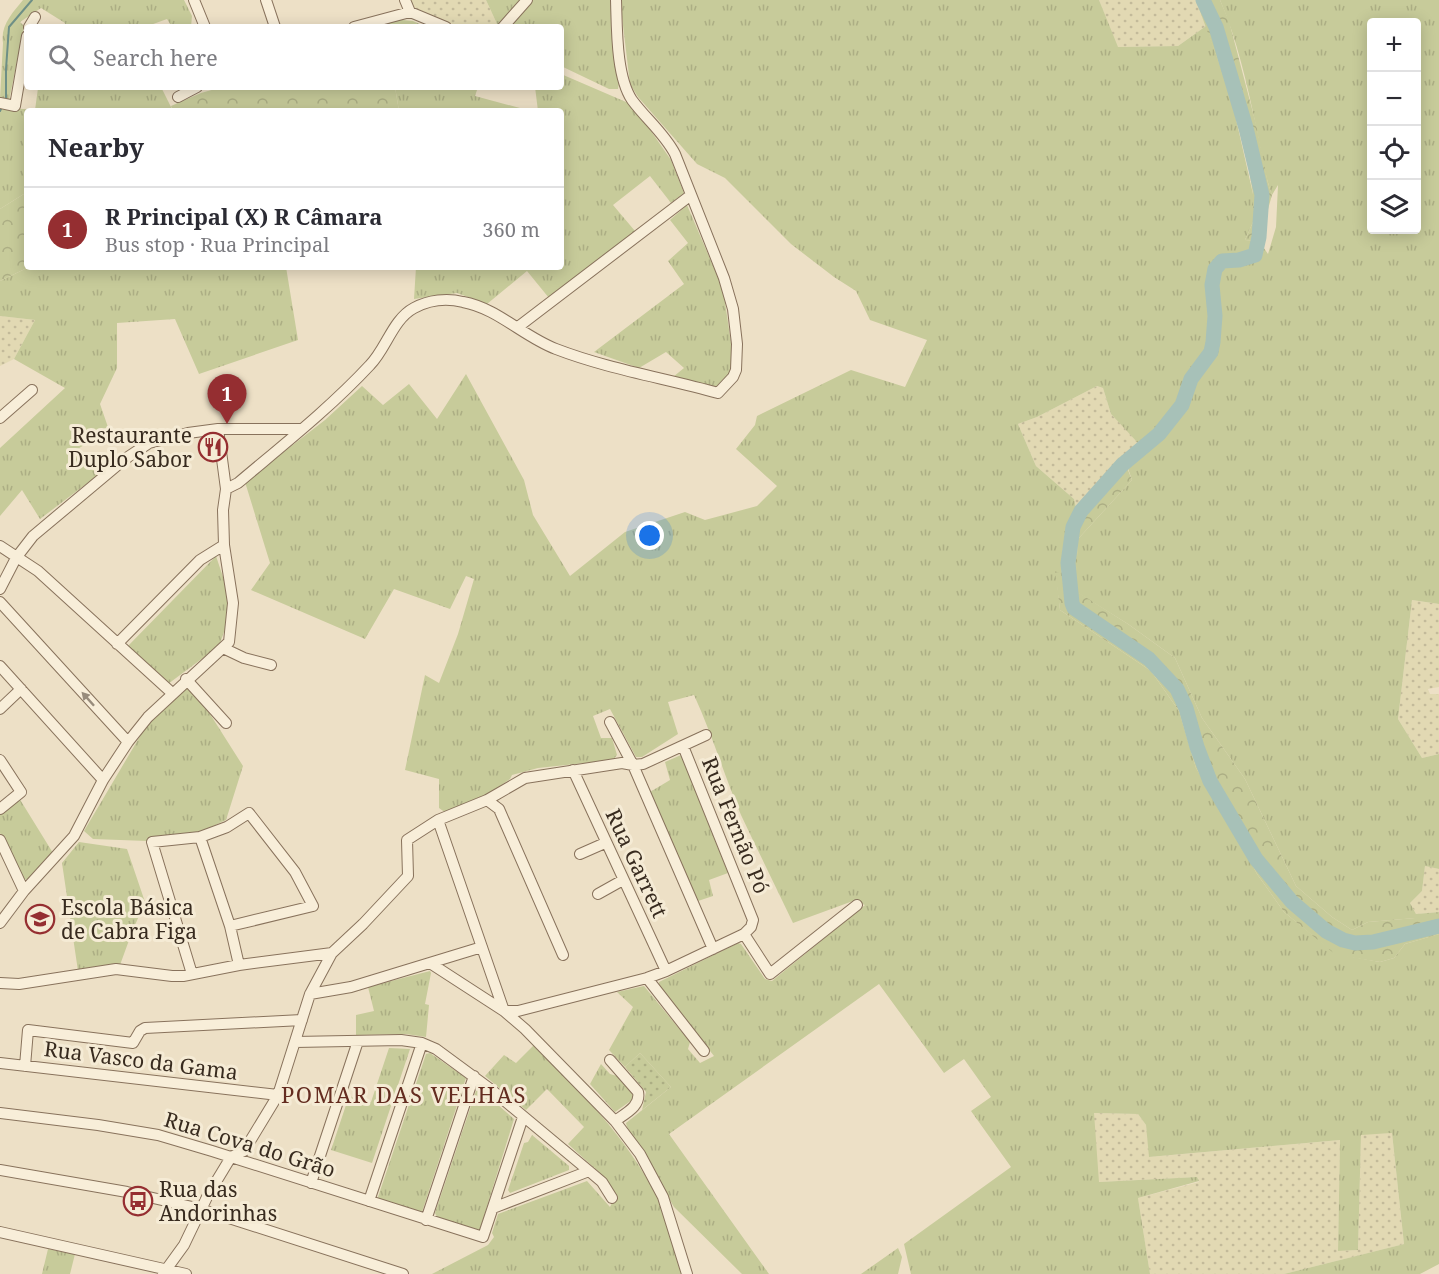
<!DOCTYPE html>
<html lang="en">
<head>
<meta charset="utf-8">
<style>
  body { margin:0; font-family:"Noto Serif",serif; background:#f7f7f7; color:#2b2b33 }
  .controls { position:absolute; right:18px; top:18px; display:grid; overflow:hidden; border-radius:6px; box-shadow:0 3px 15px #0003 }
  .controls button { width:54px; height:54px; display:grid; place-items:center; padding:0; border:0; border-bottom:2px solid #e1e1e2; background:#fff; color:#2b2b33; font:30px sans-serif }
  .you { position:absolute; left:650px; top:536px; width:21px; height:21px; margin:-15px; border:4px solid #fff; border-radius:50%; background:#1a73e8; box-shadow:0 0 0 9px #1a73e833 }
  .badge { display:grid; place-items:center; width:39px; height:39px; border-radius:50%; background:#952e31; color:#fff; font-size:20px; font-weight:700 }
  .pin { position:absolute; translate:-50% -50px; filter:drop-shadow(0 2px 3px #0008) }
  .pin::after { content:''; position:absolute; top:32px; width:21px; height:18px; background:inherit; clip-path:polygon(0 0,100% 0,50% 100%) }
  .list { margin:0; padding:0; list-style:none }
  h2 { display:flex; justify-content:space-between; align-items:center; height:78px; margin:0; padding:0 24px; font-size:26px }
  h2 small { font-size:20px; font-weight:400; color:#7c7c81 }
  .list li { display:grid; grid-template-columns:39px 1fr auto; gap:18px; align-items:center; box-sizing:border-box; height:84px; padding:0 24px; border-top:2px solid #e1e1e2 }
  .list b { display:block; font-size:22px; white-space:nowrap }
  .list p { margin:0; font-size:20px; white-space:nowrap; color:#7c7c81 }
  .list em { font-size:20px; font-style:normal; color:#7c7c81 }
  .icon { flex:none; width:33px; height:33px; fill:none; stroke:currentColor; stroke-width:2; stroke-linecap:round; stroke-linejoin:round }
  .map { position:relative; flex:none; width:1439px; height:1274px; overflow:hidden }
  .search { position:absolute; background:#fff; box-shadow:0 3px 15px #0003; left:24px; top:24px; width:540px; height:66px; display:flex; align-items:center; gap:15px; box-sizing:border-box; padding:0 21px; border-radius:6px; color:#7c7c81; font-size:22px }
  .panel { position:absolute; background:#fff; box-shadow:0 3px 15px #0003; left:24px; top:108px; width:540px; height:162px; border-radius:6px }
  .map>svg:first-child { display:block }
</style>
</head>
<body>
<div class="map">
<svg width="1439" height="1274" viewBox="0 0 1439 1274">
  <defs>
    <pattern id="farmland-dots" width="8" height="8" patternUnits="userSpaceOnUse" patternTransform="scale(1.5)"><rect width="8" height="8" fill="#e2d9b3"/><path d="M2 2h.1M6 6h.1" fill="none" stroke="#c3ba9a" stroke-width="1.8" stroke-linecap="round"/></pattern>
    <pattern id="grass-tufts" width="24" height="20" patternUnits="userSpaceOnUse" patternTransform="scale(1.5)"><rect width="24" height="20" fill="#c7cb9a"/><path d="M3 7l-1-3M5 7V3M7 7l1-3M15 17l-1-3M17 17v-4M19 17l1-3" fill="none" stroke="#acae84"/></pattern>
    <pattern id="forest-crowns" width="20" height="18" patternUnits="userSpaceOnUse" patternTransform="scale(1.5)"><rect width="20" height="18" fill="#c7cb9a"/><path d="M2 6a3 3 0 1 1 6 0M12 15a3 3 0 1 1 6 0" fill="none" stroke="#acae84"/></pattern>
    <pattern id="garden-dots" width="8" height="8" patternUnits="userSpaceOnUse" patternTransform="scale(1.5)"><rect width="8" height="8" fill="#c7cb9a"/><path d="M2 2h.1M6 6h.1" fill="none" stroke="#acae84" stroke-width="1.8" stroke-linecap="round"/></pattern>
  </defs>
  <rect width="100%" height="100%" fill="#ede0c6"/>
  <path fill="url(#farmland-dots)" d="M 408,0 L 486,0 L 498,26 L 459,27 L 415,8 Z
    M 1099,0 L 1196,0 L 1206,26 L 1178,46 L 1117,47 Z
    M 0,316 L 35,320 L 14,359 L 0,366 Z
    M 1097,386 L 1103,388 L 1111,414 L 1139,443 L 1124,457 L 1122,455 L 1076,508 L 1074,499 L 1036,466 L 1018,424 L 1037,417 Z
    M 1412,600 L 1439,604 L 1439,687 L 1428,689 L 1430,694 L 1439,694 L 1439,754 L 1422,758 L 1398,719 Z
    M 1425,866 L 1439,869 L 1439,912 L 1416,914 L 1410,903 L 1422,891 Z
    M 1093,1113 L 1138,1114 L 1146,1125 L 1150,1157 L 1340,1140 L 1338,1251 L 1358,1250 L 1361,1134 L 1392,1133 L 1404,1244 L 1284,1274 L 1150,1274 L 1138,1198 L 1199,1182 L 1197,1177 L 1098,1182 Z"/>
  <path fill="url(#grass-tufts)" fill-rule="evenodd" d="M 23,0 L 184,0 L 192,16 L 191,27 L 172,27 L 167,19 L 145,27 L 64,27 L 65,23 L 41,8 L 20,22 L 24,26 L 9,101 L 0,98 L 3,43 C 0,26 13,12 23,0 Z
    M 486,0 L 520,0 L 498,26 Z
    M 531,0 L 612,0 L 619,83 L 618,89 L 609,89 L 561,66 L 561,27 L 508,27 Z
    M 620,0 L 1099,0 L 1118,47 L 1178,46 L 1206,26 L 1231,97 L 1253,194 L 1253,222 L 1245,240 L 1259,241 L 1268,254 L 1276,227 L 1278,185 L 1272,195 C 1264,173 1261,149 1256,126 C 1247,84 1237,39 1220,0 L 1439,0 L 1439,604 L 1412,600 L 1398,719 L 1422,758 L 1439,754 L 1439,869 L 1425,866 L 1422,891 L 1410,903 L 1416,914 L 1416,918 L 1368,922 L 1352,930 L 1332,917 L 1296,886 L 1245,779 L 1202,718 L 1175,658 L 1128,624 L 1075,591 L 1078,539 L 1132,480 L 1124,457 L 1138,443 L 1111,414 L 1103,388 L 1097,386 L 1037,417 L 1018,424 L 1036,466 L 1074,499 L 1076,508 L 1063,547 L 1061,575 L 1056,572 L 1060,610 L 1151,671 L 1179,711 L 1196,768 L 1235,831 L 1257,874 L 1284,912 L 1336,954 L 1380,962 L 1394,958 L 1405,944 L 1439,934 L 1439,1264 L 1420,1274 L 1284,1274 L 1404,1244 L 1392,1133 L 1361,1135 L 1358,1250 L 1338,1251 L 1340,1140 L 1149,1157 L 1146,1125 L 1138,1114 L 1094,1113 L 1099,1182 L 1197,1177 L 1199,1181 L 1138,1198 L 1150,1274 L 911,1274 L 904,1244 L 1011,1167 L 971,1111 L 991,1097 L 964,1059 L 944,1073 L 879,984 L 669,1134 L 769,1274 L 742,1274 L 674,1207 L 627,1127 L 626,1123 L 671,1087 L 640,1053 L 625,1067 L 609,1050 L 633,1007 L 617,992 L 644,986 L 690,1042 L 688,1049 L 700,1063 L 714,1056 L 659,986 L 659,982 L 738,943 L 741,944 L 765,979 L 772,981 L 865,905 L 853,901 L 793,923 C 776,887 758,851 741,815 C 724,775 712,734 694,695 L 668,702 L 678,734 L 642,757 L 636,757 L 610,709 L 593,716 L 601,738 L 612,738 L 617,755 L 613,760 L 538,768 L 512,775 L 510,779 L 487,795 L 446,813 L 439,808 L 439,779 L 405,770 L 425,675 L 439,683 L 458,634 L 474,579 L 466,576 L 450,609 L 394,589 L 365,639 L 251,590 L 270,563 L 245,482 L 325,420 L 362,386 L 383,405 L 409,384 L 437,419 L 466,374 L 524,480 L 533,515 L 570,576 L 625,532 L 685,512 L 705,520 L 757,506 L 777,486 L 736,449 L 755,425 L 757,416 L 851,370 L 905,387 L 927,340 L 870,320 L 856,291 L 834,277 L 791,244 L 725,178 L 697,164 L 638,97 L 630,84 ZM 1372,22 L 1416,22 L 1416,230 L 1372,230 Z
    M 392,19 L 413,21 L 426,27 L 367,27 Z
    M 561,74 L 633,105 L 671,160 L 684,193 L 671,203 L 650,176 L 613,205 L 635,231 L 549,298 L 527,271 L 487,304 L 457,293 L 414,299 L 416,267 L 561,267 L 561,111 L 538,111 L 535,87 L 561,87 Z
    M 35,87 L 161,87 L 173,111 L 27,111 L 27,192 L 0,209 L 0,107 L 35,110 L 38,88 Z
    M 395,87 L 478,87 L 475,96 L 531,111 L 399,111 Z
    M 687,205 L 723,289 L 734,363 C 731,373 724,382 715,388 L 673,377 L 684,368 L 666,352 L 639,368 L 594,352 L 684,284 L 668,261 L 688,243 L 670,220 Z
    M 29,267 L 286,267 L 298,340 L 199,374 L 175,319 L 117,323 L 117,368 L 100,404 L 109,430 L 76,450 L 98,475 L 40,519 L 22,490 L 0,516 L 0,448 L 65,388 L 14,359 L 35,320 L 0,316 L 0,281 Z
    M 216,556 L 226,586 L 228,606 L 225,629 L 219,646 L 168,684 L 127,647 Z
    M 185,685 L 203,703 L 243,766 L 226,820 L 196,834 L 147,841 L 93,839 L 84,831 L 149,721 Z
    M 681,755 L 728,873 L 709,880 L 713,896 L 698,901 L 650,792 L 670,780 L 665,762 Z
    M 19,798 L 53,853 L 29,879 L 22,880 L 0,833 L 0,813 Z
    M 79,842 L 127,849 L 145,902 L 132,932 L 120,965 L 78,971 L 62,863 Z
    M 430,971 L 431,973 L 425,1004 L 429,1005 L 426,1037 L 406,1034 L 356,1035 L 356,1015 L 374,1011 L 368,987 Z
    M 534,1045 C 580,1090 626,1137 656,1195 C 668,1219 674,1248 682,1274 L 432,1274 L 488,1245 L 494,1237 L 492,1233 L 498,1214 L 587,1181 L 610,1207 L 616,1195 L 602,1175 L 568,1144 L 584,1127 L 547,1089 L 526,1110 L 485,1076 L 504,1055 L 516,1063 Z
    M 389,1048 L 410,1049 L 372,1163 L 331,1150 L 349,1096 L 371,1102 Z
    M 430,1053 L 466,1078 L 422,1212 L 417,1212 L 380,1201 L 378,1197 L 426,1054 Z
    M 601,1064 L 610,1074 L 617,1076 L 633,1095 L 632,1100 L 615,1112 L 590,1084 Z
    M 480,1089 L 514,1119 L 480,1229 L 476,1231 L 437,1217 L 435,1213 L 476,1091 Z
    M 532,1135 L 569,1166 L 569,1170 L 510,1193 L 508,1190 L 524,1143 L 528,1142 Z
    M 898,1248 L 902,1257 L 898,1274 L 861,1274 Z
    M 48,1249 L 75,1254 L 70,1274 L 42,1274 Z"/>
  <path fill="url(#forest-crowns)" d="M 1196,0 L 1220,0 L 1229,21 L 1256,124 L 1268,183 L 1272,195 L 1259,241 L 1245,240 L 1253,222 L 1253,194 L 1249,170 L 1231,97 Z
    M 222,87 L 395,87 L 399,111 L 173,111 L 171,106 L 201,93 Z
    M 27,192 L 27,267 L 29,267 L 0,281 L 0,209 Z
    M 1122,455 L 1132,480 L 1078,539 L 1076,591 L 1128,624 L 1175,658 L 1202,718 L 1245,779 L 1296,886 L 1332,917 L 1352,930 L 1368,922 L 1415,918 L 1416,914 L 1439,912 L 1439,934 L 1405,944 L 1394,958 L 1380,962 L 1336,955 L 1284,912 L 1257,874 L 1235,831 L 1196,768 L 1179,711 L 1151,671 L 1060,610 L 1055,571 L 1061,574 L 1063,547 L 1076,508 Z"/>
  <path fill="url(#garden-dots)" d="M 640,1053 L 671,1087 L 642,1110 L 646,1092 L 625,1067 Z"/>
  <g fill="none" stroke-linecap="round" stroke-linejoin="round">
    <path stroke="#6e8f86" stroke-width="2" d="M 6,100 L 6,69 L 9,27 L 32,0
      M 0,111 L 1,109"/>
    <path stroke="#a7c1b8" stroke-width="15" d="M 1203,0 L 1216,27 L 1246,128 L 1262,195 L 1259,237 L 1255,255 L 1239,260 L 1222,261 L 1215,269 L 1212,285 L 1215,316 L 1213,342 L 1211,352 L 1191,379 L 1182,405 L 1159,434 L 1122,465 L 1081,511 L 1073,527 L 1068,563 L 1072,603 L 1074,608 L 1149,659 L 1177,689 L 1186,708 L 1197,747 L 1210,781 L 1256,859 L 1292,902 L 1326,931 L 1343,940 L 1355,943 L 1373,942 L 1439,926"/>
    <g stroke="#88725c" stroke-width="12">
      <path id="minor" d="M 194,0 L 205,27
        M 266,0 L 275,27
        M 405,0 L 410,12
        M 29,27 L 35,17
        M 354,27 L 410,12 L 446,27
        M 503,27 L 527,0
        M 178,97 L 197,87
        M 0,103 L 15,106 L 27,36
        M 518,327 L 691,195
        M 0,418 L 32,390
        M 226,489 L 238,483 C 283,445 330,408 370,365 C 386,349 393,319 414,308 C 429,300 447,298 463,302 C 497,308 524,337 556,349 C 608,369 664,378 718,393 L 733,377 L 736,370 L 737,344 L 733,309 L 724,278 L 675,154 C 664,133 646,119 632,100 C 616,76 617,28 616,0
        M 0,546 L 38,571 L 172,693
        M 0,589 L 16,558 L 33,536 L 125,459 L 149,443 L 188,433 L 218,429 L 301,429
        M 0,602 L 128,742
        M 117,644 L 200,560 L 224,545
        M 223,648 L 244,658 L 271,665
        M 0,666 L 103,780
        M 186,679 L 226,723
        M 0,709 L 21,689
        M 610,722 L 633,765 L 713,949
        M 0,760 L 21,792 L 0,809
        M 573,770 L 666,971
        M 487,800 L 499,809 L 563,955
        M 438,820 L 504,1011
        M 200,837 L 230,926 L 239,965
        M 0,840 L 24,891
        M 580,854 L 605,843
        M 598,894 L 623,880
        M 0,923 L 24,891 L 74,836 L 103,780 L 128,742 L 148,717 L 229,642 L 233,603 L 224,545 L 223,510 L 226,489 L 218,429
        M 744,934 L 770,974 L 857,905
        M 430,963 L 504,1011 L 525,1029 L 615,1121 L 640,1154 L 663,1197 L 687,1274
        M 192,974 L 152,842 L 200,837 L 227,827 L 249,813 L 295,872 L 313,906 L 230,926
        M 647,978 L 704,1051
        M 0,983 L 19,984 L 116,969 L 172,976 L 183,976 L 239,965 L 332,953
        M 310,994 L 351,987 L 482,947
        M 504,1011 L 518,1011 L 647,978 L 666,971 L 744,934 L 751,927 L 753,920 L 683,746
        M 295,1042 L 401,1040 L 422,1043 L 436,1049 L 493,1091 L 589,1171 L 602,1182 L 612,1198
        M 610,1060 L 638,1092 C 641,1106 626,1113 615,1121
        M 0,1063 L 278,1095
        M 25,1066 L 28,1030 L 133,1043 L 140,1031 L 145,1028 L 302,1020
        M 0,1113 L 98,1125 L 158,1135 L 212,1151 L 483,1237 L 523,1117
        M 0,1170 L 127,1192 L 201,1209 L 403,1274
        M 311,1183 L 358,1041
        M 369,1201 L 422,1043
        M 493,1208 L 589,1171
        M 426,1220 L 474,1076
        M 0,1232 L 186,1274
        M 163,1274 L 184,1245 L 208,1195 L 231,1157 L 244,1151 L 278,1095 L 310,994 L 332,953 L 363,924 L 408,876 L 407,840 L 438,820 L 487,800 L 525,778 L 622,763 L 633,765 L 643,764 L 706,735"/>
    </g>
    <use href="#minor" stroke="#f8eed9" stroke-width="10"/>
  </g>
  <defs><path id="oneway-solid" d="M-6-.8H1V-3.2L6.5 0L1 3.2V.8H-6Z" transform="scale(1.5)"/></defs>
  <use fill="#988c7c" href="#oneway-solid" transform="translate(88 699) rotate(-132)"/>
  <defs>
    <g id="restaurant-ring" transform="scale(1.5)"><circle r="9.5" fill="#f5ebd5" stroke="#952e31" stroke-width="1.5"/><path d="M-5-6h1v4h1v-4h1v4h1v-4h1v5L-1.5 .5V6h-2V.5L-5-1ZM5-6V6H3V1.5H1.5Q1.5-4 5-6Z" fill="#952e31"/></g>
    <g id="school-ring" transform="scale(1.5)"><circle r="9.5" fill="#f5ebd5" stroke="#952e31" stroke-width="1.5"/><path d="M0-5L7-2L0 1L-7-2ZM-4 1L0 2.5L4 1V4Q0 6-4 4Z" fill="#952e31"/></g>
    <g id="bus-ring" transform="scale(1.5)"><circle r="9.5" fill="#f5ebd5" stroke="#952e31" stroke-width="1.5"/><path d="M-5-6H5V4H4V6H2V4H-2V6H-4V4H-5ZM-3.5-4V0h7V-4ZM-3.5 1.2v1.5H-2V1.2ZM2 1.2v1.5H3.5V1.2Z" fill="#952e31"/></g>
  </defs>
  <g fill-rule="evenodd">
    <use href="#restaurant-ring" x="213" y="447"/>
    <use href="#school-ring" x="40" y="919"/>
    <use href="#bus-ring" x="138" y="1201"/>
  </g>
  <g text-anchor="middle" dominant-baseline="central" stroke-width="6" stroke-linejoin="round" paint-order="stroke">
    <g font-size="21" fill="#382b1f" stroke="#f5ebd5" text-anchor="start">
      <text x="192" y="435" text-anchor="end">Restaurante<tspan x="192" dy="24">Duplo Sabor</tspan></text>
      <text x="61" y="907">Escola Básica<tspan x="61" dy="24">de Cabra Figa</tspan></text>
      <text x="159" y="1189">Rua das<tspan x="159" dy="24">Andorinhas</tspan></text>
    </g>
    <g font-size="21" fill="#382b1f" stroke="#f5ebd5">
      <text transform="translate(736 825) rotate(68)">Rua Fernão Pó</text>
      <text transform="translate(637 863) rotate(65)">Rua Garrett</text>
      <text transform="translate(141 1060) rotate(7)">Rua Vasco da Gama</text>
      <text transform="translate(250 1144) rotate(17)">Rua Cova do Grão</text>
    </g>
    <g font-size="22" letter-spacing="1.5" fill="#642c20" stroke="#f5ebd5">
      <text x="404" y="1094">POMAR DAS VELHAS</text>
    </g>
  </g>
</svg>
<div class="controls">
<button>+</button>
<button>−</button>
<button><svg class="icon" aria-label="locate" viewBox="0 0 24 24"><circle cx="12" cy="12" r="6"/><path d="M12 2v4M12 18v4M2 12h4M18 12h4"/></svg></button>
<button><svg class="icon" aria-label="layers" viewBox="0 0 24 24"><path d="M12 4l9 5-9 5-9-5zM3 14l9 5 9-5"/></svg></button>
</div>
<div class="you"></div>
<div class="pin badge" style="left:227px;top:424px">1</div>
<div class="search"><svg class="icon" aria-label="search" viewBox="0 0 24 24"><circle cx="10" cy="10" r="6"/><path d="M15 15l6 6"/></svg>Search here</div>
<section class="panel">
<h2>Nearby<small></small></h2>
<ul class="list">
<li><span class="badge">1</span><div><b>R Principal (X) R Câmara</b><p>Bus stop · Rua Principal</p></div><em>360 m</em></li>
</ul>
</section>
</div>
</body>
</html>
